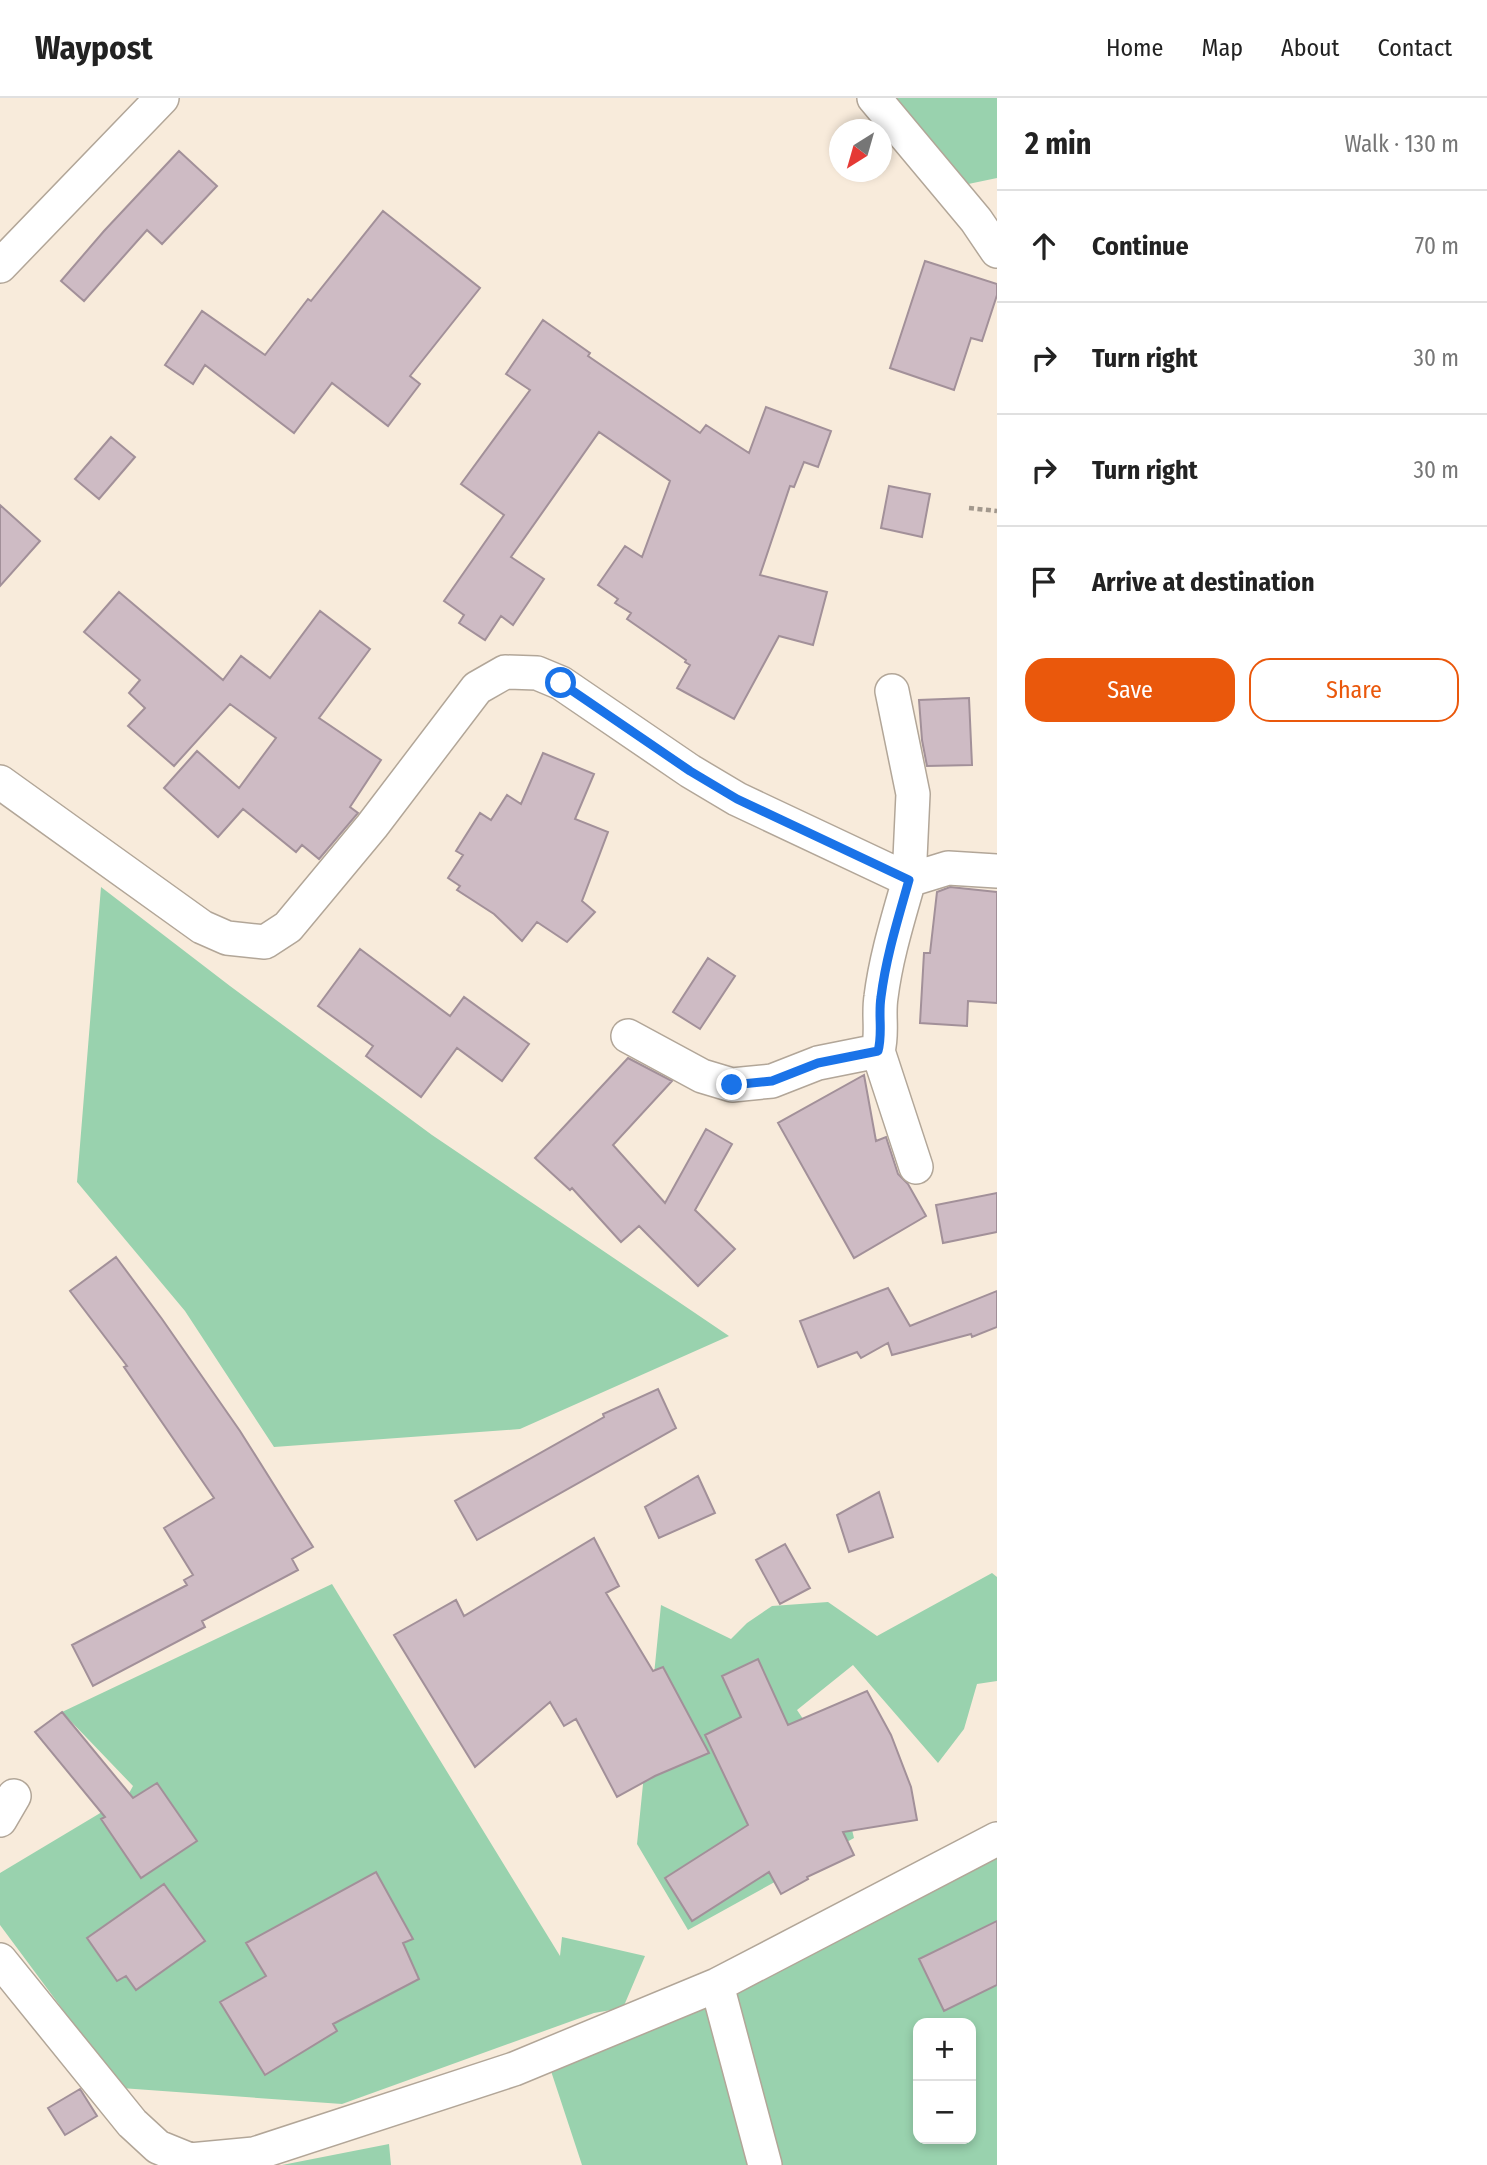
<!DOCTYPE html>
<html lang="en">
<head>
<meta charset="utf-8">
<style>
  body { margin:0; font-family:"Fira Sans Condensed",sans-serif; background:#f2f2f2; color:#222 }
  .controls { position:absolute; right:21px; bottom:21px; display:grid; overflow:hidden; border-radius:14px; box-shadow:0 4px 10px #0003 }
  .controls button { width:63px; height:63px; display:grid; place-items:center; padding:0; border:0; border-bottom:2px solid #e0e0e0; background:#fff; color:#222; font:35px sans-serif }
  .compass { position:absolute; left:829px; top:21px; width:63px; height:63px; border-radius:50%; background:#fff; box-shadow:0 4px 10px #0003; rotate:217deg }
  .stop { position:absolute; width:21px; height:21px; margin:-16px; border:5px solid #1a73e8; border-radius:50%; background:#fff }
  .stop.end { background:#1a73e8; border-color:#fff; box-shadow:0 2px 7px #0008 }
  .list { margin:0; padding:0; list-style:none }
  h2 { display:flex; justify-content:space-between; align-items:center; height:91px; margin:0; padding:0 28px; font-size:30px }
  h2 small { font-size:23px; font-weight:400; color:#767676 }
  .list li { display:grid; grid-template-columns:46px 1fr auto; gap:21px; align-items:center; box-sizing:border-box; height:112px; padding:0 28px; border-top:2px solid #e0e0e0 }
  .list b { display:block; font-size:26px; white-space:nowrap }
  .list em { font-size:23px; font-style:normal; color:#767676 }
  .actions { display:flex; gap:14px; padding:21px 28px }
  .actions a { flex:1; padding:16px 0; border:2px solid #ea580c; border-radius:21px; text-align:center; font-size:24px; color:#ea580c }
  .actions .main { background:#ea580c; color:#fff }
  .icon { flex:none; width:38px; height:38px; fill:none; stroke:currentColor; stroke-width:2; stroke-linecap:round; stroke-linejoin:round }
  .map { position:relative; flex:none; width:997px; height:2067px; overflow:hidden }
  header { display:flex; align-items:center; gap:42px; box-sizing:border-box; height:98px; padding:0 35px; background:#fff; border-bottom:2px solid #e0e0e0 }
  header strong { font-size:33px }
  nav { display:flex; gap:38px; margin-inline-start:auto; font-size:24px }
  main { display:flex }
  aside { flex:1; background:#fff }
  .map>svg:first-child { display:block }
</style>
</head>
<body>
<header>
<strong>Waypost</strong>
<nav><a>Home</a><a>Map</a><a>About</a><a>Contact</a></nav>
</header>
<main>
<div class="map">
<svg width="997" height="2067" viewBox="0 0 997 2067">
  <rect width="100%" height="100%" fill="#f8ebdb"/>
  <path fill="#99d2ae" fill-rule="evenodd" d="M 882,0 L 997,0 L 997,80 L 954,89 Z
    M 101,789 L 230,888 L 432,1037 L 729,1238 L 520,1331 L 274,1349 L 185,1213 L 77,1084 Z
    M 992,1475 L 997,1479 L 997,1583 L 977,1586 L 964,1631 L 938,1665 L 853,1567 L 797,1612 L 837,1671 L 854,1740 L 688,1832 L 637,1746 L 661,1507 L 731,1541 L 747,1525 L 772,1508 L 828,1504 L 877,1538 Z
    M 332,1486 L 560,1858 L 562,1839 L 645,1858 L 623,1910 L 594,1915 L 342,2006 L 121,1990 L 0,1827 L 0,1775 L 127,1699 L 133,1688 L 62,1614 Z
    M 997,1749 L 997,2067 L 582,2067 L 549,1967 ZM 918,1925 L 971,1925 L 971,2041 L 918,2041 Z
    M 389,2046 L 391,2067 L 282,2067 Z"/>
  <path fill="#cebbc4" stroke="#a29099" stroke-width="2" d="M 179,53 L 217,88 L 162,146 L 147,132 L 84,203 L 61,183 L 104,133 Z
    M 383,113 L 480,190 L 410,278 L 420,286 L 388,328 L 332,285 L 294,335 L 205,267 L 193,286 L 165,267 L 202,213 L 265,257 L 308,201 L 311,203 Z
    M 925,163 L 997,186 L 997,197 L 982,243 L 971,240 L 954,292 L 890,270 Z
    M 543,222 L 590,255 L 588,258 L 700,335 L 706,327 L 749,355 L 766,309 L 831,333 L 818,369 L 804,364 L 794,389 L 790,388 L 760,477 L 827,494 L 813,547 L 779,538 L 734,621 L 677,590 L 690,567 L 685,564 L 686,562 L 627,521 L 631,515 L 615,505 L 618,501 L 598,487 L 625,448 L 642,459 L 670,383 L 599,334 L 511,459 L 544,481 L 513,527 L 501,518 L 485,542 L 459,525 L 464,517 L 444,503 L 504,417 L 461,386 L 530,292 L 506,276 Z
    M 111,339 L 135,359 L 99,401 L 75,381 Z
    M 889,388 L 930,396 L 922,439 L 881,430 Z
    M 0,407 L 40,443 L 0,488 Z
    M 119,494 L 223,582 L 241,558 L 270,580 L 320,513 L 370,551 L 319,620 L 381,662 L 350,709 L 358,715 L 319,761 L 302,747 L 296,754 L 243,711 L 218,739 L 164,690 L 197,653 L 239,690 L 276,640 L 230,606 L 174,668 L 128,628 L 145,610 L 129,595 L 140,582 L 84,534 Z
    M 969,600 L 972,667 L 927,668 L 922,642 L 919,602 Z
    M 543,655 L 594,676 L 575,721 L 608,734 L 582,803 L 595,814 L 567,844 L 537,824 L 522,843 L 494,816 L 457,792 L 460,788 L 448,780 L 463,757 L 456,753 L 480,715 L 491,722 L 507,697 L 521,706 Z
    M 950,789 L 997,794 L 997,905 L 968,903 L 967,928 L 920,925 L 924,855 L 930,855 L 937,794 Z
    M 360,851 L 450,918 L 464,899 L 529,946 L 502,983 L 457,950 L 421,999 L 366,958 L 373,948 L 318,908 Z
    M 708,860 L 735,878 L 700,931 L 673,914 Z
    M 628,960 L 672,983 L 613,1047 L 665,1105 L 706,1031 L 732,1046 L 695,1112 L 735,1151 L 698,1188 L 639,1128 L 621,1144 L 572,1090 L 570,1092 L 535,1060 Z
    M 864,977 L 876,1043 L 886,1039 L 898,1076 L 908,1086 L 926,1118 L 854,1160 L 778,1025 Z
    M 997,1095 L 997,1134 L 943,1145 L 936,1107 Z
    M 116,1159 L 162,1221 L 240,1333 L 313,1449 L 292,1461 L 298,1472 L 202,1523 L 205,1529 L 93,1588 L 72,1547 L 187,1487 L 184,1482 L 193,1477 L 164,1430 L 214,1400 L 124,1269 L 127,1268 L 70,1193 Z
    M 888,1190 L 910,1228 L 997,1193 L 997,1229 L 972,1239 L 971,1236 L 892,1257 L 888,1245 L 861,1260 L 857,1254 L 818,1269 L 800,1223 Z
    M 658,1291 L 676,1330 L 477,1442 L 455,1403 L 604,1319 L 603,1316 Z
    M 698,1378 L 715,1415 L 659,1440 L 645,1409 Z
    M 879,1394 L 893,1439 L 849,1454 L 837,1417 Z
    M 594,1440 L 619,1488 L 606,1495 L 653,1573 L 663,1569 L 709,1655 L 655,1678 L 617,1699 L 576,1621 L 564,1628 L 550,1604 L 475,1669 L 394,1537 L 456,1502 L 464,1518 Z
    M 785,1446 L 810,1490 L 780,1506 L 756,1462 Z
    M 758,1561 L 788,1627 L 867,1593 L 891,1637 L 911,1689 L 917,1722 L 843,1734 L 854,1757 L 807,1779 L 808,1781 L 781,1796 L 769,1774 L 692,1823 L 665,1780 L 748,1727 L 705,1637 L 741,1619 L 722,1578 Z
    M 62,1614 L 133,1700 L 157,1685 L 197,1743 L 141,1780 L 101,1721 L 105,1719 L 35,1634 Z
    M 376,1774 L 413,1841 L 403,1845 L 419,1881 L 333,1926 L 337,1933 L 265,1977 L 220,1904 L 266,1878 L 246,1845 Z
    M 164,1786 L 205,1843 L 136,1892 L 126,1878 L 117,1883 L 87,1840 Z
    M 997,1823 L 997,1887 L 944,1913 L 919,1861 Z
    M 80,1991 L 97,2018 L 65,2037 L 48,2010 Z"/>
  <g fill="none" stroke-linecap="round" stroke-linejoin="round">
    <g stroke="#b2a698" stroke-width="36">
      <path id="street" d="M 874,0 L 976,122 L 997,153
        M 0,168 L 162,0
        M 0,684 L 202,829 L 227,840 L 265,844 L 288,829 L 372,728 L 477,590 L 505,574 L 537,575 L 561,585 L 690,673 L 737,701 L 909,782 L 913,696 L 892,593
        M 628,938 L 702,978 L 732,987 L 772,983 L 818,965 L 878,953
        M 916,1069 L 878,953 C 883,934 878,918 881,899 C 886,859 898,821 909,782 L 948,770 L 997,773
        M 0,1722 L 14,1698
        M 0,1862 L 132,2025 L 158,2049 L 190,2062 L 254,2056 L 514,1971 L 717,1887 L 997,1741
        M 717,1887 L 765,2067"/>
    </g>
    <path stroke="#a2988d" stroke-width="4.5" stroke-dasharray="5 3.5" stroke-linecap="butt" d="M 969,410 L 997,413"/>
    <use href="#street" stroke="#fff" stroke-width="33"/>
  </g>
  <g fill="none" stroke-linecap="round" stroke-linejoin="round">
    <path stroke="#1a73e8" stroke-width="9" d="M 561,585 L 690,673 L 737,701 L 909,782 C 898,821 886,859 881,899 C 878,918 883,935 878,953 L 818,965 L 772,983 L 732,987"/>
  </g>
</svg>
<div class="controls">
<button>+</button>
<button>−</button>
</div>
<svg class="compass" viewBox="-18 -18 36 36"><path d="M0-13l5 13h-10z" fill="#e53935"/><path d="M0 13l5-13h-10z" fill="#767676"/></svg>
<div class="stop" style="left:561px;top:585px"></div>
<div class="stop end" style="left:732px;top:987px"></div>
</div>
<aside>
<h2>2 min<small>Walk · 130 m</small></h2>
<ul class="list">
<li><svg class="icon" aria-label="ahead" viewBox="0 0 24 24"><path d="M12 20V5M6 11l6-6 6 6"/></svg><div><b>Continue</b></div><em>70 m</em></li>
<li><svg class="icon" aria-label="right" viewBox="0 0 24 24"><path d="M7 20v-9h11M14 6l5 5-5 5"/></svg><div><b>Turn right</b></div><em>30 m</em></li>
<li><svg class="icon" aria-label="right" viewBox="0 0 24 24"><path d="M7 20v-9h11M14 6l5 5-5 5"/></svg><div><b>Turn right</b></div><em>30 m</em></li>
<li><svg class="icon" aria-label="arrive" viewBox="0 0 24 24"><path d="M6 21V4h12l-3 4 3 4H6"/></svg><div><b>Arrive at destination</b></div></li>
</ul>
<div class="actions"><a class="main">Save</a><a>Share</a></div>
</aside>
</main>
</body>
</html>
